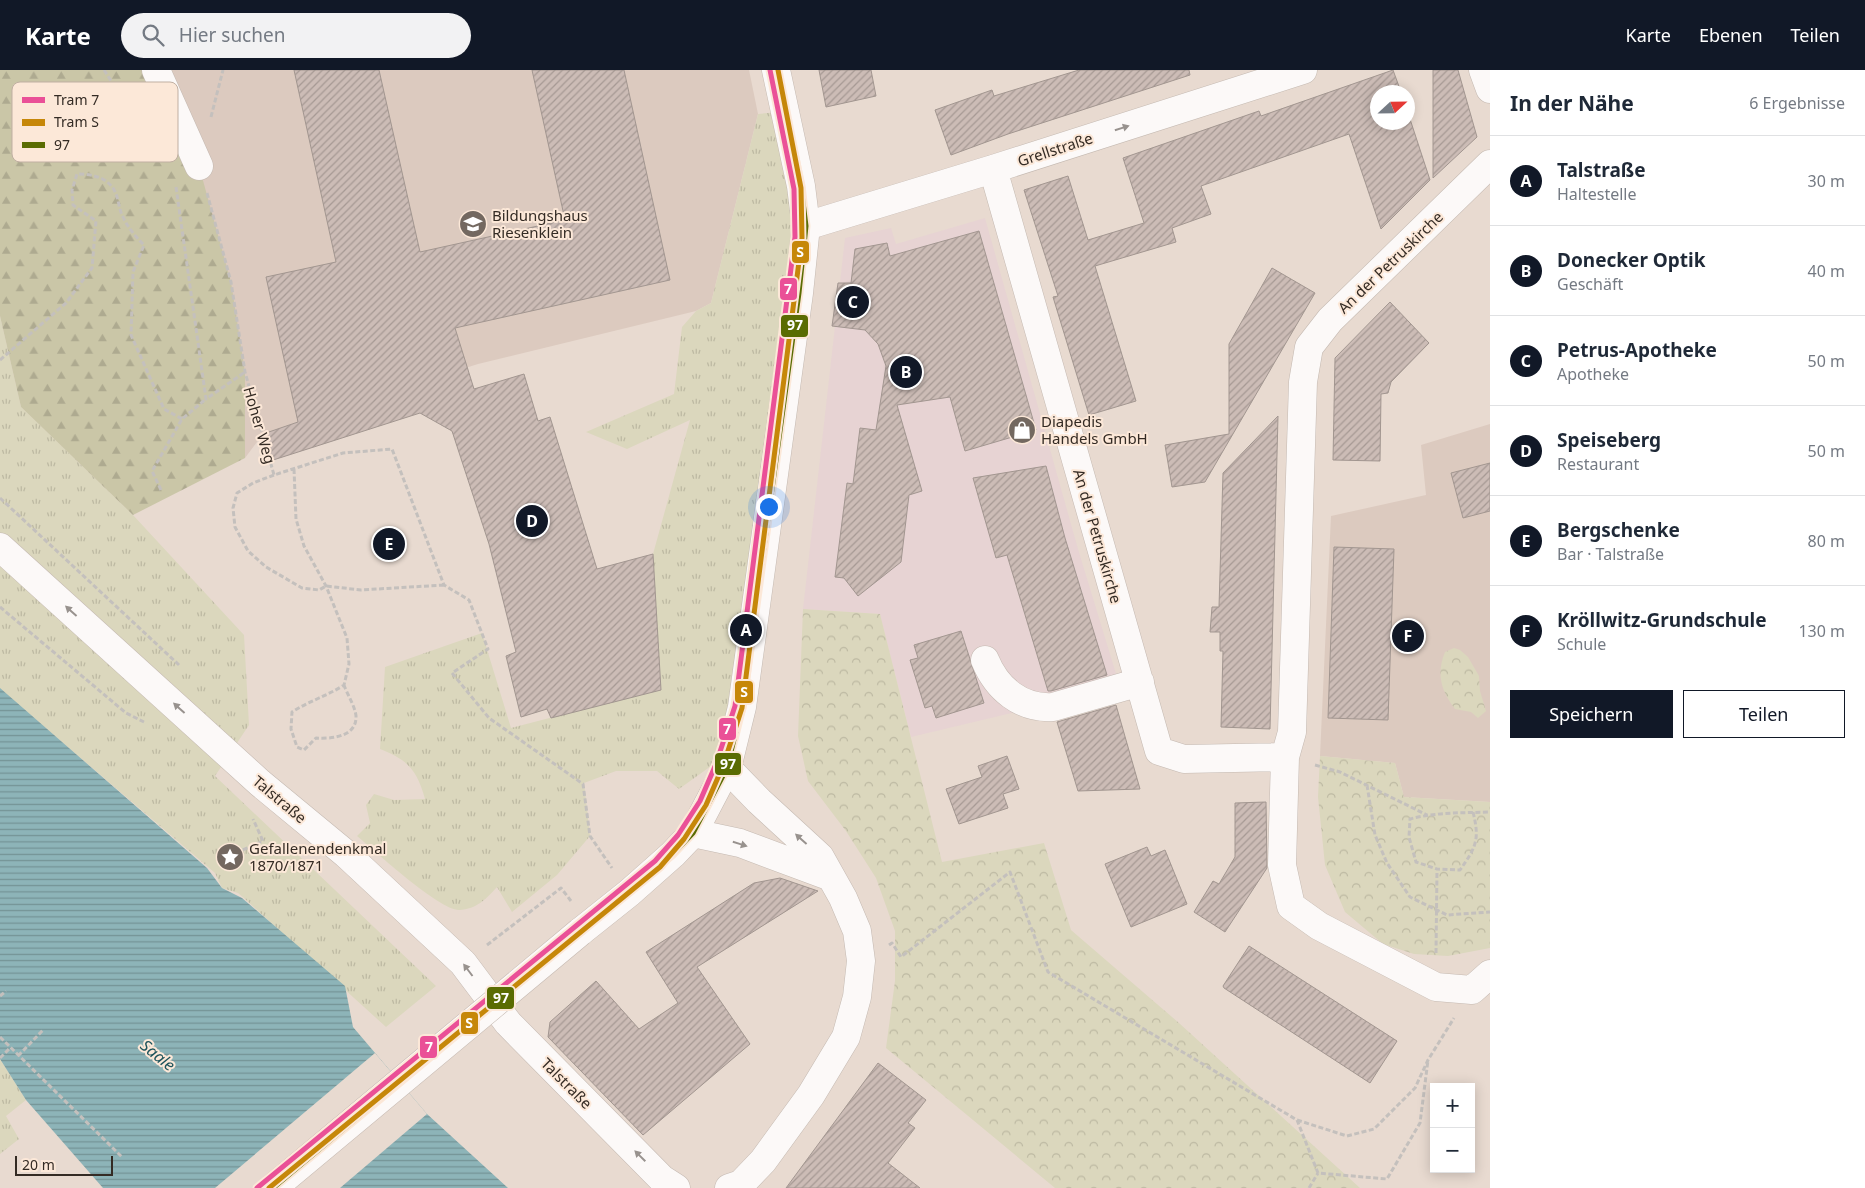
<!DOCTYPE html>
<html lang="de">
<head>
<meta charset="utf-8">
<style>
  body { margin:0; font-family:"Noto Sans",sans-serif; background:#f2f2f3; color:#1f2937 }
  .controls { position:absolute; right:15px; bottom:15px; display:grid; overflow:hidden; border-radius:0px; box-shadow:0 2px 12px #0003 }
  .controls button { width:45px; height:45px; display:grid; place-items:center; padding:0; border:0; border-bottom:1px solid #e0e1e3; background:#fff; color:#1f2937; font:25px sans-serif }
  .compass { position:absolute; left:1370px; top:15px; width:45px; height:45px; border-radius:50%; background:#fff; box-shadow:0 2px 12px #0003; rotate:68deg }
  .scale { position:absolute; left:15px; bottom:12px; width:98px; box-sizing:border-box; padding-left:5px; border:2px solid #342b24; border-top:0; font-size:14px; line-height:18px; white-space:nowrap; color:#342b24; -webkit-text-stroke:4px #fce8d8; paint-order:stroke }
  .you { position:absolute; left:768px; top:436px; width:18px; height:18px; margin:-12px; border:4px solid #fff; border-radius:50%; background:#1a73e8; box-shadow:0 0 0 8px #1a73e833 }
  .badge { display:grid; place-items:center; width:32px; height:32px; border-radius:50%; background:#111827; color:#fff; font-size:16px; font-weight:700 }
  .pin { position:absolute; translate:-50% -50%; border:2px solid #fff; box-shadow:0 1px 5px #0006 }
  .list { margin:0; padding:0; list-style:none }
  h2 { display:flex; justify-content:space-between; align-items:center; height:65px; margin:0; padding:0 20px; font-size:21px }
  h2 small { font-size:16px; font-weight:400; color:#747a83 }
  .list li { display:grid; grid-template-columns:32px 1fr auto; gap:15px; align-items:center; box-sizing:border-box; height:90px; padding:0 20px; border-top:1px solid #e0e1e3 }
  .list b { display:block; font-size:19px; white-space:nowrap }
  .list p { margin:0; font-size:16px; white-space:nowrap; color:#747a83 }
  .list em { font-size:16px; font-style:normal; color:#747a83 }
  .actions { display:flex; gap:10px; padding:15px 20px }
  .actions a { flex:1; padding:11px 0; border:1px solid #111827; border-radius:0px; text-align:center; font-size:18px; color:#111827 }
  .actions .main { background:#111827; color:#fff }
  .icon { flex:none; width:28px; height:28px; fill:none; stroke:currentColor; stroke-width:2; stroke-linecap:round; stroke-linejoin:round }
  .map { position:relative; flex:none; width:1490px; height:1118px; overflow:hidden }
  header { display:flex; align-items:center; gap:30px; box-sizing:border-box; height:70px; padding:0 25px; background:#111827; color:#fff }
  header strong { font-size:24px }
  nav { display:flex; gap:28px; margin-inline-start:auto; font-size:18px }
  .search { width:350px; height:45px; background:#f2f2f3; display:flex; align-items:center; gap:12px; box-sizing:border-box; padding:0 18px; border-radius:28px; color:#747a83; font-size:19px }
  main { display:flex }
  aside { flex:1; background:#fff }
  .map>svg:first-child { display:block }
</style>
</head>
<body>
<header>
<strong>Karte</strong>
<div class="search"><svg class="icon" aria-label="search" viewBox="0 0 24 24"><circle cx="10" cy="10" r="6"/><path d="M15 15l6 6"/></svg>Hier suchen</div>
<nav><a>Karte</a><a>Ebenen</a><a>Teilen</a></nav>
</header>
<main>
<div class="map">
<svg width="1490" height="1118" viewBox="0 0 1490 1118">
  <defs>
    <pattern id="grass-tufts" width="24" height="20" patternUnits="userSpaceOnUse" patternTransform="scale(1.25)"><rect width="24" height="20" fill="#dbd7bd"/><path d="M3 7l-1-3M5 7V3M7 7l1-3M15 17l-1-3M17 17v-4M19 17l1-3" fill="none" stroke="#bdb9a2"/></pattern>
    <pattern id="forest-firs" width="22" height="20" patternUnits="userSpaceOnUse" patternTransform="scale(1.25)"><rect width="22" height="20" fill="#cac6a7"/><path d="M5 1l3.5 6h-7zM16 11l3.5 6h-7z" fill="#aeaa90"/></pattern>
    <pattern id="park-crowns" width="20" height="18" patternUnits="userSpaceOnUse" patternTransform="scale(1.25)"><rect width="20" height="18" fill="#dbd7bd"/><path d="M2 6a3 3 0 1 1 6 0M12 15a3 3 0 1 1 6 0" fill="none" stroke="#bdb9a2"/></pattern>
    <pattern id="water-rules" width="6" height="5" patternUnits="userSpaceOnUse" patternTransform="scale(1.25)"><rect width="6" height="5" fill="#8db4b8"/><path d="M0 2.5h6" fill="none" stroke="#749395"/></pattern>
    <pattern id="building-hatch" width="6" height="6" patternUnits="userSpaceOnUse" patternTransform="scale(1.25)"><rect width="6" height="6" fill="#ccbcb6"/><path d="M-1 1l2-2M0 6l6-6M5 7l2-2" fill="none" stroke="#a69994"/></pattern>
  </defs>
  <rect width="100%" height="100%" fill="#e8dad0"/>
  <path fill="#dccabf" d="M 156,0 L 749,0 L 758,44 L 711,233 L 696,241 L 478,294 L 345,336 L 263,364 L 245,388 L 245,302 Z
    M 1490,354 L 1490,732 L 1404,727 L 1395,693 L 1320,686 L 1331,446 L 1426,425 L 1421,375 Z"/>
  <path fill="#e7d3d3" d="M 985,148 L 1078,479 L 1120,617 L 911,667 L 880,544 L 803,539 L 845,168 L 891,158 L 896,174 Z"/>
  <path fill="url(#grass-tufts)" d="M 779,42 L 795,167 L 746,560 L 718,691 L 679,719 L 657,701 L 616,701 L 584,713 L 590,766 L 557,805 L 512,842 L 497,817 C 486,829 477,839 459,840 C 439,840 375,781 357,766 L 370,753 L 366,735 L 374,724 L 394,730 L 425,729 C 417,700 408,690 380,679 L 385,597 L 482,563 L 511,658 L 661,619 L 653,484 L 690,350 L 627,379 L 586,362 L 674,324 L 682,257 L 696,241 L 711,233 L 758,44 Z
    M 0,246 L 21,337 L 133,445 L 244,565 L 249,655 L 215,706 L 436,916 L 386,957 L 245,829 L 238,823 L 222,818 L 215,803 L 0,619 Z
    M 0,989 L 26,1030 L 6,1046 L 19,1069 L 0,1084 Z"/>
  <path fill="url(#forest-firs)" d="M 0,0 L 156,0 L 199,96 L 231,212 L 245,302 L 245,388 L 133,445 L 21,337 L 0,246 Z"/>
  <path fill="url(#park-crowns)" d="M 803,539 L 880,544 L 942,792 L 1044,773 L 1071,860 L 1179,953 L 1360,1118 L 1055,1118 L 886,978 L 895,911 L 895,861 L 876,808 L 846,761 L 808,711 L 798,666 Z
    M 1454,578 L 1460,580 L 1468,587 L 1479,606 L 1480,621 L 1486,641 L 1478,648 L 1471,642 L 1455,639 C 1441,621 1436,604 1445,582 Z
    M 1320,686 L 1395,693 L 1404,727 L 1490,732 L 1490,878 L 1448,886 L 1414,884 L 1383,874 L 1345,842 L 1325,795 L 1318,727 Z"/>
  <path fill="url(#water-rules)" d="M 0,618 L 207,798 L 222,818 L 242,828 L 345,916 L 353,957 L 427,1044 L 508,1118 L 103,1118 L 26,1030 L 0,989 Z"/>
  <path fill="#e8dad0" d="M 375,983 L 427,1044 L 340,1118 L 215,1118 Z"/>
  <path fill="url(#building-hatch)" stroke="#a29690" d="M 294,0 L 379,0 L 420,182 L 565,150 L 532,0 L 624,0 L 670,210 L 455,258 L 474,319 L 524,304 L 538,351 L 550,347 L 597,499 L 653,484 L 661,620 L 551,648 L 547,639 L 521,647 L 506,586 L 516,582 L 489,474 L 452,361 L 420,343 L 270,391 L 263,364 L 298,352 L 266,207 L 336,192 Z
    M 819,0 L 871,0 L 876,26 L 826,37 Z
    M 1079,0 L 1189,0 L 1190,5 L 1008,64 L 951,85 L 935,40 L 992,20 L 994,26 Z
    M 1393,0 L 1401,22 L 1378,22 L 1378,52 L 1408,52 L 1408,43 L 1430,110 L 1381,159 L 1349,64 L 1201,116 L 1211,144 L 1172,158 L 1176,172 L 1095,196 L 1136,331 L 1089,345 L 1053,227 L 1058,226 L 1024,120 L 1068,106 L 1088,170 L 1144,153 L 1123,88 L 1259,41 L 1261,46 Z
    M 1433,0 L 1458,0 L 1477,67 L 1433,108 Z
    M 979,161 L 1036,360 L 965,381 L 950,327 L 897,335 L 922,421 L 909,425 L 901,492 L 858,526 L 844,508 L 835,507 L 847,413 L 853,414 L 860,358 L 876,360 L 886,296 L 878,274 L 865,260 L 832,256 L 838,213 L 851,213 L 855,179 L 887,173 L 890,186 Z
    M 1272,198 L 1315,223 L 1205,412 L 1172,417 L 1165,375 L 1229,364 L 1229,274 Z
    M 1390,232 L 1429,273 L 1391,312 L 1388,323 L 1381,324 L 1380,391 L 1333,390 L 1335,288 Z
    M 1278,346 L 1270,659 L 1221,657 L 1223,581 L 1220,581 L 1220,562 L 1210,562 L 1212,537 L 1219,537 L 1223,403 Z
    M 1490,393 L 1490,441 L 1463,448 L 1451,403 Z
    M 1046,396 L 1065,468 L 1107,605 L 1051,621 L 1048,621 L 1007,485 L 996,488 L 973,408 Z
    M 1334,477 L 1394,479 L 1388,650 L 1328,648 Z
    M 961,561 L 984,633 L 936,648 L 932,636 L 925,638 L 910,590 L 918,588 L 914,575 Z
    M 1116,635 L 1140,719 L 1078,721 L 1057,652 Z
    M 1007,686 L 1019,719 L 1003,724 L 1008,738 L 959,754 L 946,719 L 982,707 L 978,696 Z
    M 1266,732 L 1267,798 L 1225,862 L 1194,842 L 1213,811 L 1219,814 L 1235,787 L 1235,733 Z
    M 1147,777 L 1151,786 L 1165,780 L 1187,834 L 1131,857 L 1105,794 Z
    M 780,808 L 818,821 L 697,897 L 750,974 L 643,1065 L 548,967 L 550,952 L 596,911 L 639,959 L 678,933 L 646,882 L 754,813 Z
    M 1249,876 L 1397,971 L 1370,1013 L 1224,918 L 1223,916 Z
    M 878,993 L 926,1030 L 908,1053 L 915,1058 L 888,1093 L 920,1118 L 786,1118 Z"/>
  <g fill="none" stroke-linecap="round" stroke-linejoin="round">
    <g stroke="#c4b9b1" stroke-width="29">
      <path id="minor" d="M 156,0 L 199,96
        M 1483,0 L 1490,19
        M 1490,94 L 1330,250 L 1309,277 L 1303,312 L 1292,662 L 1285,687 L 1282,795 L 1291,836 L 1319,856 L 1436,917 L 1472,920 L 1490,904
        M 993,99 L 1159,681 L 1184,689 L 1285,687
        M 806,156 L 993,99 L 1303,0
        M 0,477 L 260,713 L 346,784 L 463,893 L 508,953 L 662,1109 L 676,1118
        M 985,590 C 997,619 1021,639 1053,637 L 1140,612
        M 727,698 L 759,731 L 820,787 L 843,828 L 857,861 L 861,891 L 857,927 L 846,967 L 811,1025 L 763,1091 L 741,1114 L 729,1118
        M 693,763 L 740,773 L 831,807"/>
    </g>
    <g stroke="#c4b9b1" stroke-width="29">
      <path id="major" d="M 580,862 L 629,823 L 673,784 L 693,763 L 727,698 L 742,637 L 799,223 L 806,156 L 801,116 L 776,0"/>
    </g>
    <path stroke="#c4c0bd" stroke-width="3" stroke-dasharray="5 2.5" stroke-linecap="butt" d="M 104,0 L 153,75
      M 211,47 L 223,0
      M 176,117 L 206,329 L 245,302
      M 207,123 L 231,212 L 245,302 L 274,405 L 343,383 L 392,379 L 444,515 L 469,530 L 488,579 L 452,603 L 489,648 L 583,714 L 590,766 L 612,798
      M 0,290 L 66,233 L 92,198 L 96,151 L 73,135 L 72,120 L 77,104 C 93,104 110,108 116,124 C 119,131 119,140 123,147 C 128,158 136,167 144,175 L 133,202 L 131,265 L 164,339 L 182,349
      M 294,399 L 296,449 L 304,476 L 326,516 L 347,568 L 349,594 L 344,615 C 327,626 309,631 292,642 L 291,659 L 297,677 L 304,680 L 316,668 C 331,669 357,667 356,646 C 355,636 347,624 344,615
      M 274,405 L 253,413 L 237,423 L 233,438 L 235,457 L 248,481 L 266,497 L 302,518 L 319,520 L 326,516 L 361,520 L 444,515
      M 161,420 L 152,401 L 182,349 L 206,329
      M 0,428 L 179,595
      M 0,537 L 126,643 L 144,652
      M 1315,695 L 1340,702 L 1427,745
      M 1367,715 L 1375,765 L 1387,793 L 1410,827 L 1447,845 L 1490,842
      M 1473,742 C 1480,770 1476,777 1460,800 L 1437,799 L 1416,792 L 1409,767 L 1410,749 C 1436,742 1463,743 1490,742
      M 236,783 L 263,771 L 253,749
      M 487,875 L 561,818 L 571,831
      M 889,875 L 892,873 L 901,887 L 1010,802 L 1048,902 L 1297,1050 L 1318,1103 L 1387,1109 L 1420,1053 L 1428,990
      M 1436,883 L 1437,799
      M 0,926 L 6,921
      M 0,967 L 122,1087
      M 18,986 L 44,959
      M 0,988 L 10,978
      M 1297,1050 L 1347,1066 L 1374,1059 L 1415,1018 L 1428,990 L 1454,948
      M 1309,1118 L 1318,1103"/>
    <use href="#minor" stroke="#fcf9f8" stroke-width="28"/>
    <use href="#major" stroke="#fcf9f8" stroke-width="28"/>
    <g stroke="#c4b9b1" stroke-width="29" stroke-linecap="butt">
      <path id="major-bridge" d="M 273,1118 L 580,862"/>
    </g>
    <use href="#major-bridge" stroke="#fcf9f8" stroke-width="28"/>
    <g stroke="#fce8d8" stroke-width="9">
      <path id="bus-1" d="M 273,1118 L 673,784 L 693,763 L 727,698 L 742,637 L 799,223 L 806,156 L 801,116 L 776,0"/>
    </g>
    <use href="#bus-1" stroke="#5a6c02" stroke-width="5"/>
    <g stroke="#fce8d8" stroke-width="9">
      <path id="tram-1" d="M 257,1118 L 655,791 L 678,765 L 700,731 L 716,694 L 735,636 L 795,167 L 794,119 L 770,0"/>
    </g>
    <g stroke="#fce8d8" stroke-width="9">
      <path id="tram-2" d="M 269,1118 L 660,797 L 684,769 L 706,735 L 723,696 L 742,638 L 802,168 L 801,118 L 778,0"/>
    </g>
    <use href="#tram-1" stroke="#ea5097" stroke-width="5"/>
    <use href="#tram-2" stroke="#c68709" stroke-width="5"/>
  </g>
  <defs><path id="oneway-solid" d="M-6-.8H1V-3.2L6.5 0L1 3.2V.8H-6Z" transform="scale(1.25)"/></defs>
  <g fill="#98928e">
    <use href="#oneway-solid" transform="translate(1122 58) rotate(-18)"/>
    <use href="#oneway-solid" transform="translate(71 541) rotate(-138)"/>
    <use href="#oneway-solid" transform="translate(179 638) rotate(-138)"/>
    <use href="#oneway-solid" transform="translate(801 769) rotate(-138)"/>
    <use href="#oneway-solid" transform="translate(740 774) rotate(17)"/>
    <use href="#oneway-solid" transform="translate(468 900) rotate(-127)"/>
    <use href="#oneway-solid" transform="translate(640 1086) rotate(-135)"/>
  </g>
  <defs>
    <g id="school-disc" transform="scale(1.4375)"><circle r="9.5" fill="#736860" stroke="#fce8d8"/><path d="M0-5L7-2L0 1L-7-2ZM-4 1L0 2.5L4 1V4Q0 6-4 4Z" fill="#fff"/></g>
    <g id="shop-disc" transform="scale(1.4375)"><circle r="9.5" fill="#736860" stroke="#fce8d8"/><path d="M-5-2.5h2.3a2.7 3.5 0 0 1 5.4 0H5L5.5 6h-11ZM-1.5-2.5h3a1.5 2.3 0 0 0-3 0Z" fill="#fff"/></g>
    <g id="sight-disc" transform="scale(1.4375)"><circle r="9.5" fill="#736860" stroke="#fce8d8"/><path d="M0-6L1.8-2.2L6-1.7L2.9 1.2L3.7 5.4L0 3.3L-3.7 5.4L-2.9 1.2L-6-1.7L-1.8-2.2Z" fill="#fff"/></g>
  </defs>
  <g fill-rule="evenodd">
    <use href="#school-disc" x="473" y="154"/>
    <use href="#shop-disc" x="1022" y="360"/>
    <use href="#sight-disc" x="230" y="787"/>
  </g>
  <g text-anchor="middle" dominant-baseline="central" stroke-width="4" stroke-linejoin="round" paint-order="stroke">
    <g font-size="15" fill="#342b24" stroke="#fce8d8">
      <text transform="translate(1055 79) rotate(-18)">Grellstraße</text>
      <text transform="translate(1390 192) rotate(-44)">An der Petruskirche</text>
      <text transform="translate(260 355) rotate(74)">Hoher Weg</text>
      <text transform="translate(1098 466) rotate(74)">An der Petruskirche</text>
      <text transform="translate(280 729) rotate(40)">Talstraße</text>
      <text transform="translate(567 1013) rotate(45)">Talstraße</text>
    </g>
    <g font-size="15" fill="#342b24" stroke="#fce8d8" text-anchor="start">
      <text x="492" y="145">Bildungshaus<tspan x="492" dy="17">Riesenklein</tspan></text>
      <text x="1041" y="351">Diapedis<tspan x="1041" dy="17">Handels GmbH</tspan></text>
      <text x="249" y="778">Gefallenendenkmal<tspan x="249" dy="17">1870/1871</tspan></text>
    </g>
    <g font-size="16" font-style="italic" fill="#1d535b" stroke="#fce8d8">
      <text transform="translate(158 985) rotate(39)">Saale</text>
    </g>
  </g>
  <rect x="12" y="12" width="166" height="80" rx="8" fill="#fce8d8" stroke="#c0afa2" stroke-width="1"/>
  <rect x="22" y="27" width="23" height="6" fill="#ea5097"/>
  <rect x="22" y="49" width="23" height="7" fill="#c68709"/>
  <rect x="22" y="72" width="23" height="6" fill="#5a6c02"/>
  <g font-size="14" fill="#342b24">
    <text x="54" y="35">Tram 7</text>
    <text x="54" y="57">Tram S</text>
    <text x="54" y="80">97</text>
  </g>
  <g stroke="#fce8d8" stroke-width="2">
    <rect x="791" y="170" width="19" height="24" rx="5" fill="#c68709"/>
    <rect x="779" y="207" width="19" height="24" rx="5" fill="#ea5097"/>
    <rect x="780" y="244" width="29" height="24" rx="5" fill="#5a6c02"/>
    <rect x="734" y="610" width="20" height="24" rx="5" fill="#c68709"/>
    <rect x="718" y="647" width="19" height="24" rx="5" fill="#ea5097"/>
    <rect x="714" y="682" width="28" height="24" rx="5" fill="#5a6c02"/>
    <rect x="486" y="916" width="29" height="24" rx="5" fill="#5a6c02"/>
    <rect x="460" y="941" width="19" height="24" rx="5" fill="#c68709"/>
    <rect x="419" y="965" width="19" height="24" rx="5" fill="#ea5097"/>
  </g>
  <g font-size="14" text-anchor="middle" font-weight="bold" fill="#fff">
    <text x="800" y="187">S</text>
    <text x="788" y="224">7</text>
    <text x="795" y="260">97</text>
    <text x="744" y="627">S</text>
    <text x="727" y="664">7</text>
    <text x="728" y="699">97</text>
    <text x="501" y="933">97</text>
    <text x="469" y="958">S</text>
    <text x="429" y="982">7</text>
  </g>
</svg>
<div class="controls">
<button>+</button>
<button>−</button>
</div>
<svg class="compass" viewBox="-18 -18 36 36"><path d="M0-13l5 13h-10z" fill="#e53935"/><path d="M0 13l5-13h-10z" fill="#747a83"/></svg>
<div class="scale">20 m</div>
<div class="you"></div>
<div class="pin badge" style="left:746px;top:560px">A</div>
<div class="pin badge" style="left:906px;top:302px">B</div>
<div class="pin badge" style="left:853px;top:232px">C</div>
<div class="pin badge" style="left:532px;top:451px">D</div>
<div class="pin badge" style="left:389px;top:474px">E</div>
<div class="pin badge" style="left:1408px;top:566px">F</div>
</div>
<aside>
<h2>In der Nähe<small>6 Ergebnisse</small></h2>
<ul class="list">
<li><span class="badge">A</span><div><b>Talstraße</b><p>Haltestelle</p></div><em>30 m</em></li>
<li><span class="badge">B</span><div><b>Donecker Optik</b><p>Geschäft</p></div><em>40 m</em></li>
<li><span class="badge">C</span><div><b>Petrus-Apotheke</b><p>Apotheke</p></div><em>50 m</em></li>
<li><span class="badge">D</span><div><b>Speiseberg</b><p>Restaurant</p></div><em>50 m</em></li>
<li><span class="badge">E</span><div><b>Bergschenke</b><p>Bar · Talstraße</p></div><em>80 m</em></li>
<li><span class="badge">F</span><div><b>Kröllwitz-Grundschule</b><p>Schule</p></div><em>130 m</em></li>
</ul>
<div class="actions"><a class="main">Speichern</a><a>Teilen</a></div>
</aside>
</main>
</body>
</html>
